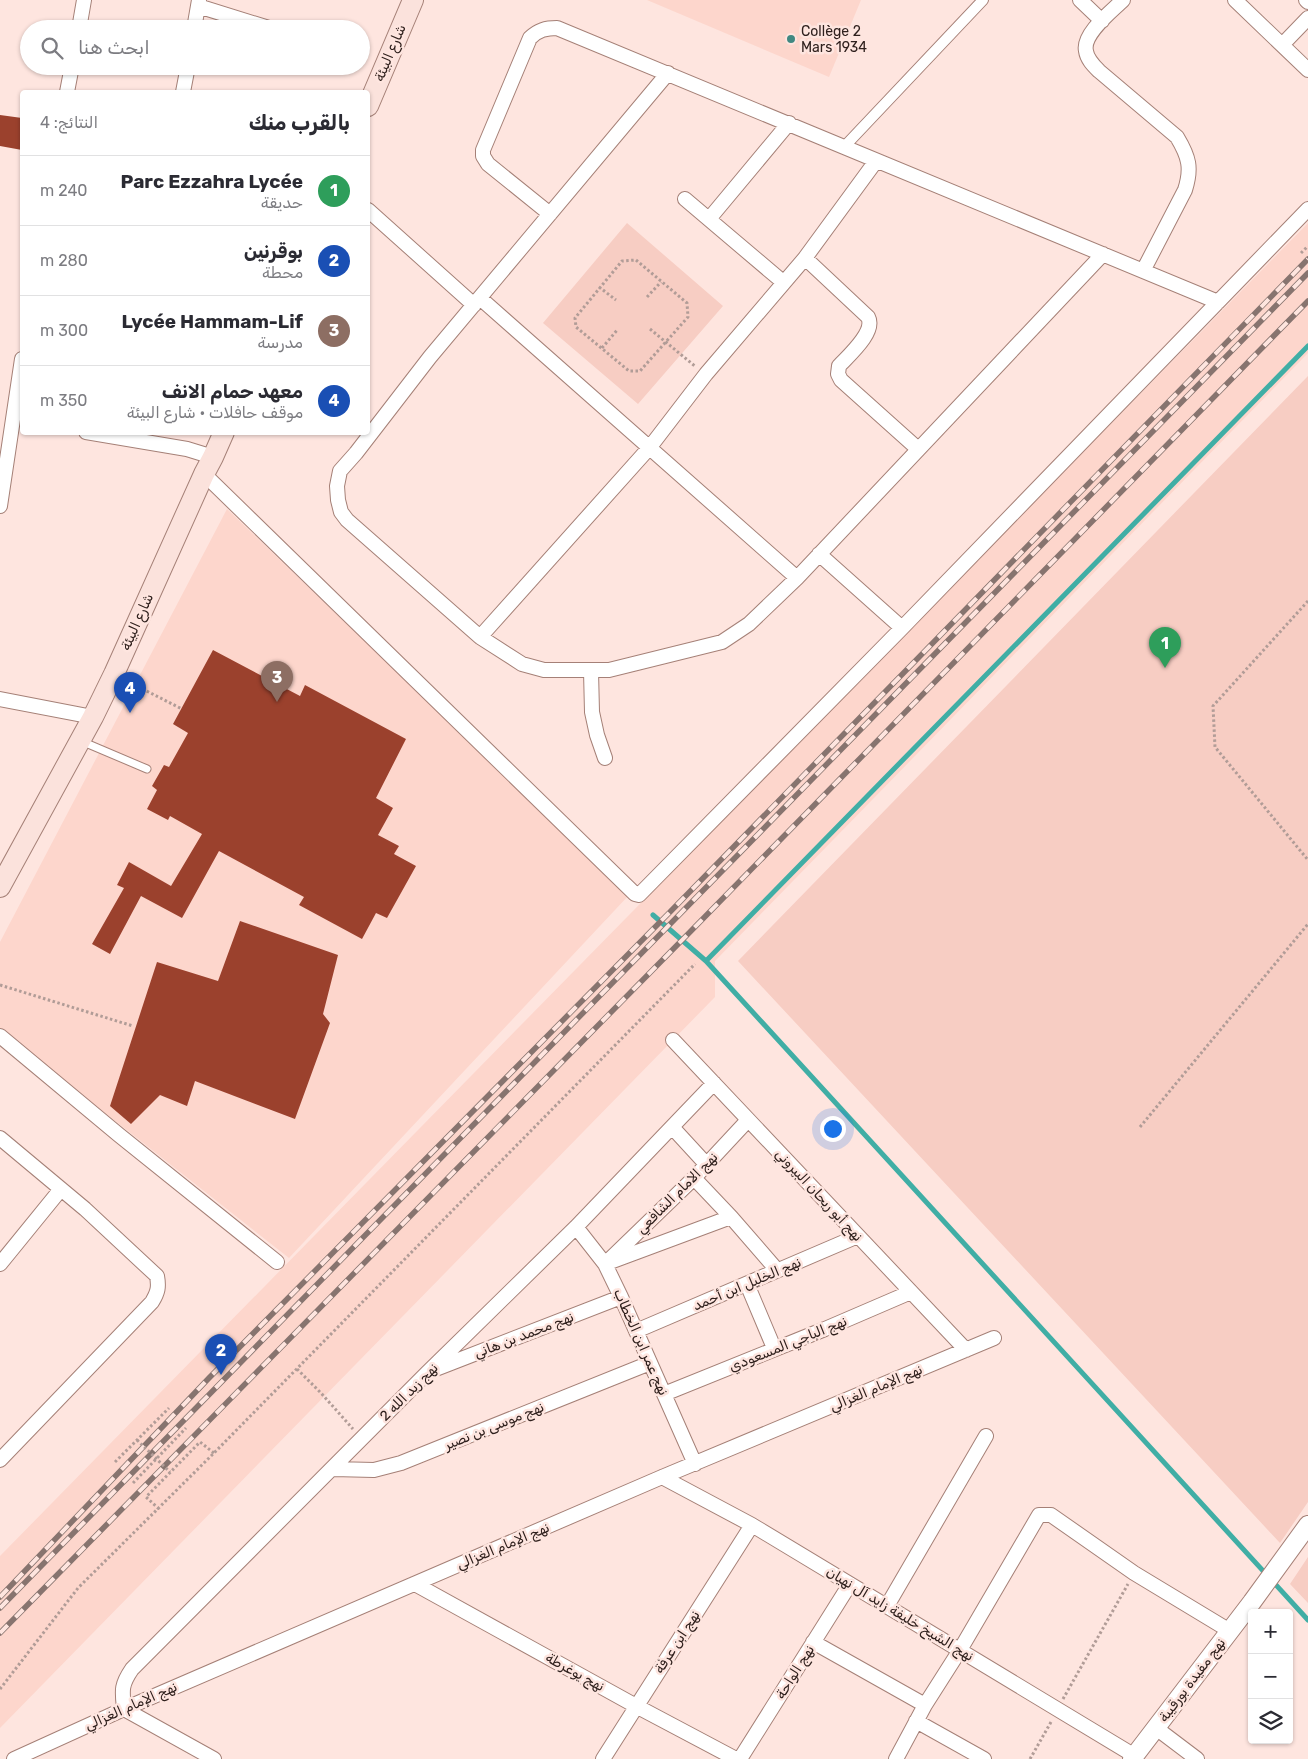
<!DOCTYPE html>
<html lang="ar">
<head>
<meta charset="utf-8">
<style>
  body { margin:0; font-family:Rubik,Vazirmatn,sans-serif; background:#f2f2f3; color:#2b2b33; direction:rtl }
  .controls { position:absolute; right:15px; bottom:15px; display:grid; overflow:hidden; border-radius:5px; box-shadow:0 1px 4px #0004 }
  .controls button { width:45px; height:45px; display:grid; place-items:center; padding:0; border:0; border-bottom:1px solid #e1e1e2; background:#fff; color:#2b2b33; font:25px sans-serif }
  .you { position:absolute; left:832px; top:1128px; width:18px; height:18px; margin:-12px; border:4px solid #fff; border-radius:50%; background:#1a73e8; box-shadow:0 0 0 8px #1a73e833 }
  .badge { display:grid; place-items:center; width:32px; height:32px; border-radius:50%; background:#418881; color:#fff; font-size:16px; font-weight:700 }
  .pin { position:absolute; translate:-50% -41px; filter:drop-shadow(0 1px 2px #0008) }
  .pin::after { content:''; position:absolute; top:26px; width:18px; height:15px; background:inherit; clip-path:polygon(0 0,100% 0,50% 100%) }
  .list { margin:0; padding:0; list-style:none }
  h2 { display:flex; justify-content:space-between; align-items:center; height:65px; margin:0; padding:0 20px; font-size:21px }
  h2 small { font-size:16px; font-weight:400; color:#7c7c81 }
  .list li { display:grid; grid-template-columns:32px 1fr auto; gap:15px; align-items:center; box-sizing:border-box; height:70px; padding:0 20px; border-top:1px solid #e1e1e2 }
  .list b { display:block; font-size:19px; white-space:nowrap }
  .list p { margin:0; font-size:16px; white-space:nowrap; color:#7c7c81 }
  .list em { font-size:16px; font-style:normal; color:#7c7c81 }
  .icon { flex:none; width:28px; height:28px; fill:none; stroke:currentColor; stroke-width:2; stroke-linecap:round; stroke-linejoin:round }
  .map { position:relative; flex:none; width:1308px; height:1759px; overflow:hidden; direction:ltr }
  .search { position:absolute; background:#fff; box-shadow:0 1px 4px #0004; left:20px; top:20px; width:350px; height:55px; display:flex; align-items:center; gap:12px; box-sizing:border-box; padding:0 18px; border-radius:28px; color:#7c7c81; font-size:19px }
  .panel { position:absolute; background:#fff; box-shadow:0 1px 4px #0004; left:20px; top:90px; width:350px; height:345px; border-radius:5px; direction:rtl }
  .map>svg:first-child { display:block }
</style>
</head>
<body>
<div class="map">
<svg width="1308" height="1759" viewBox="0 0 1308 1759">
  <rect width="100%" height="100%" fill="#fee5df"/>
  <path fill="#fdd6cc" d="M 647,0 L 861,0 L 829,77 Z
    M 1308,223 L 1308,353 L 715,961 L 715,997 L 0,1728 L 0,1556 Z
    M 227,509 L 629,895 L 289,1258 L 0,1030 L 0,942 Z"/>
  <path fill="#f7cdc3" d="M 627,223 L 723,306 L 638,404 L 543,323 Z
    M 1308,376 L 1308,1502 L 1280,1543 L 738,961 Z
    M 1308,1557 L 1308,1603 L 1290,1584 Z"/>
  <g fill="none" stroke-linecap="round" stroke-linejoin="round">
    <path stroke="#40aea5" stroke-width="5" d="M 653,915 L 706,961 L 1308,1620
      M 706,961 L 1308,346"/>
  </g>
  <path fill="#9b412d" d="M 0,115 L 22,118 L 22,150 L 0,146 Z
    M 213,650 L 300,696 L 305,685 L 406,739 L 376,798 L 393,808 L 378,835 L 399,846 L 394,854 L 416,866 L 387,918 L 376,913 L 362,939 L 299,905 L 304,897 L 219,851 L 182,918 L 141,896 L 110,954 L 92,944 L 124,888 L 117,885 L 129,862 L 171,886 L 202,834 L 170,816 L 168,820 L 147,809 L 157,790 L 152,786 L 164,765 L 169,767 L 188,733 L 173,724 Z
    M 240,921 L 338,955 L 323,1014 L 330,1023 L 295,1119 L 195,1081 L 187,1106 L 160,1095 L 131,1124 L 110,1106 L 157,962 L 218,981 Z"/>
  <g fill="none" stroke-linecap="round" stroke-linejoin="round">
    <g stroke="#a58077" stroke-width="9">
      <path id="service" d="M 81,741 L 147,769"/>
    </g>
    <g stroke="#a58077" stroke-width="12">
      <path id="pedestrian" d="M 844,147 L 983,0"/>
    </g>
    <g stroke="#a58077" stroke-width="16">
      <path id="minor" d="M 1080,0 L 1102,21
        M 1123,0 C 1112,11 1082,34 1086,51 C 1087,59 1093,65 1099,71 L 1177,137 C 1189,157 1192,168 1185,190 L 1143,271
        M 1235,0 L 1308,70
        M 1306,0 L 1308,2
        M 198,6 L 272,29
        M 79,29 L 84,0
        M 194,29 L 199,0
        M 1282,45 L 1308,18
        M 668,73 L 430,357 L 356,453 L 340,471 L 337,486 L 338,500 L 341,512 L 347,520 L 480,637 L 522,664 L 544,670 L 609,670 L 722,642 L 749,624 L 797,578 L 1103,254
        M 67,92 L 72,66
        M 183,92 L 188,66
        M 685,199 L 783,282
        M 368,210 L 474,305
        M 550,214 L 488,164 L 483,156 L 483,150 L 530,38 C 538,30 546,28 557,28 L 1218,302
        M 709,219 L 789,123
        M 805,258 L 868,317 C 876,332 849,355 839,366 L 838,374 L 841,380 L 918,449
        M 480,298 L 797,578
        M 86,432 L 187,449 L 213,457
        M 204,474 L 635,894 L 639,895 L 902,628 L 1308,209
        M 0,506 L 22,359
        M 819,554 L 902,628
        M 480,637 L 650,447 L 706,374 L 805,258 L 876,161
        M 591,671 L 592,712 L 597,735 L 605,758
        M 0,699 L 93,717
        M 0,1036 L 119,1135 L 277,1262
        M 673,1040 L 966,1350
        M 672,1127 L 706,1164
        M 0,1138 L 85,1209 L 157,1276 C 159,1287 158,1292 152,1302 L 0,1460
        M 694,1178 L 731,1217 L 777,1270
        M 576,1227 L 605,1264 L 621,1297 L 695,1464
        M 610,1262 L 731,1217
        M 0,1264 L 61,1189
        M 605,1264 L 694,1178 L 748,1120
        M 747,1284 L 774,1348
        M 636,1331 L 858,1236
        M 433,1370 L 621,1297
        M 664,1394 L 825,1329 L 911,1292
        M 333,1469 L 374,1470 L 401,1463 L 650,1363
        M 662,1477 L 752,1525 L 1135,1756
        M 415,1584 L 636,1706 L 736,1759
        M 887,1606 L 986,1436
        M 813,1642 L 925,1705
        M 916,1721 L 984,1759
        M 1156,1728 L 1197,1759
        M 14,1759 L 124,1709 L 662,1477 L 994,1338
        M 214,1759 L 124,1709 C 122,1690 121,1685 132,1669 L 427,1373 L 576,1227 L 714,1083
        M 603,1759 L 752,1525
        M 740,1759 L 850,1584
        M 896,1759 L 925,1705 L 960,1650 L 1039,1515 L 1051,1515 L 1134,1573 L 1230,1631"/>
    </g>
    <g stroke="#a58077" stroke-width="20">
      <path id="tertiary" d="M 1132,1759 L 1252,1602 L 1308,1525"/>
    </g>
    <g stroke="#a58077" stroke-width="22">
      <path id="secondary" d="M 368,106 L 413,0
        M 0,887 L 93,717 L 114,674 L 204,474 L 213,457 L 224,432"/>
    </g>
    <path stroke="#b19c97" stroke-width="3" stroke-dasharray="2.5 2.5" stroke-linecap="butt" d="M 1301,253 L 1308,246
      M 636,260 L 687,303 L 688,317 L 640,371 L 629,371 L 576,327 L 575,318 L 622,261 Z
      M 599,287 L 616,300
      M 647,297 L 661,282
      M 650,329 L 696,367
      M 602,348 L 618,329
      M 1308,601 L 1213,706 L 1215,747 L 1308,860
      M 129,682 L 182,709
      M 0,985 L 133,1026
      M 1140,1127 L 1308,924
      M 297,1369 L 321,1393 L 353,1429
      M 115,1462 L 169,1408
      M 133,1483 L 186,1428
      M 159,1509 L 146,1497 L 200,1442 L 214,1453
      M 0,1689 L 78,1588 L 214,1453 L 695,964
      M 1063,1699 L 1128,1584
      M 1030,1759 L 1051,1722"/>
    <use href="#service" stroke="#fff" stroke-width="7"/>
    <use href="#pedestrian" stroke="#fff" stroke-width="10"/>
    <use href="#minor" stroke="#fff" stroke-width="14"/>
    <use href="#tertiary" stroke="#fff" stroke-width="18"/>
    <use href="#secondary" stroke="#fbe2dc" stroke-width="20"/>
    <g stroke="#87746f" stroke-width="5.5">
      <path id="rail" d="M 0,1597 L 209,1378 L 669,913 L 1308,259
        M 0,1608 L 1308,273
        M 0,1633 L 689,933 L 1308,301"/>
    </g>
    <use href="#rail" stroke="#fee5df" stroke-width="4" stroke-dasharray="11" stroke-linecap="butt"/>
    <path stroke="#b19c97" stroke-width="3" stroke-dasharray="2.5 2.5" stroke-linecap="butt" d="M 137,1440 L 170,1472"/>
  </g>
  <circle fill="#418881" stroke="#fee5df" stroke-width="2" cx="791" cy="39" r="5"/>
  <g text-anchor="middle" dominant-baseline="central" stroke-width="5" stroke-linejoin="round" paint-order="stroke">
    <g font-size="14" fill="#2f201d" stroke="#fee5df" text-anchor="start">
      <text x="801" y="31">Collège 2<tspan x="801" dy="16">Mars 1934</tspan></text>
    </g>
    <g font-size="14" fill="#2f201d" stroke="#fee5df">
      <text transform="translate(390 53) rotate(-67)">شارع البيئة</text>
      <text transform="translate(137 622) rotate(-66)">شارع البيئة</text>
      <text transform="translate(677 1193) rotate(-45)">نهج الامام الشافعي</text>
      <text transform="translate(819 1195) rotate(47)">نهج أبو ريحان البيروني</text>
      <text transform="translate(747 1284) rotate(-23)">نهج الخليل ابن أحمد</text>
      <text transform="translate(524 1335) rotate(-21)">نهج محمد بن هاني</text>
      <text transform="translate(641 1342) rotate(66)">نهج عمر ابن الخطاب</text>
      <text transform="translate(788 1344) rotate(-22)">نهج الباجي المسعودي</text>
      <text transform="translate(876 1388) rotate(-23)">نهج الإمام الغزالي</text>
      <text transform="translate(409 1392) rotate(-45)">نهج زيد الله 2</text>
      <text transform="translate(494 1426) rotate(-22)">نهج موسى بن نصير</text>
      <text transform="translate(503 1546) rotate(-23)">نهج الإمام الغزالي</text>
      <text transform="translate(900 1614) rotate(31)">نهج الشيخ خليفة زايد آل نهيان</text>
      <text transform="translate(677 1642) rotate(-57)">نهج ابن عرفة</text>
      <text transform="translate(575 1672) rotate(29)">نهج يوغرطة</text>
      <text transform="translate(795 1672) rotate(-58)">نهج الواحة</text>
      <text transform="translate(1192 1680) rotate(-53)">نهج مفيدة بورقيبة</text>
      <text transform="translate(131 1706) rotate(-24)">نهج الإمام الغزالي</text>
    </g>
  </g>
</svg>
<div class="controls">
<button>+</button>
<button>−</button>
<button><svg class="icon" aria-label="layers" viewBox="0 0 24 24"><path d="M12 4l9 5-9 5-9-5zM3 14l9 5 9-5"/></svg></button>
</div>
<div class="you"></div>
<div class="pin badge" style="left:1165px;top:668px;background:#2e9e5b">1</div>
<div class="pin badge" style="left:221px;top:1375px;background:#1a4fb4">2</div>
<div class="pin badge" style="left:277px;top:702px;background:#8d6e63">3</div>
<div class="pin badge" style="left:130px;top:713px;background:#1a4fb4">4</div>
<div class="search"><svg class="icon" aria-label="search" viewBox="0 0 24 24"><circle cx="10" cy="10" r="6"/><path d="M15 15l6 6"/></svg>ابحث هنا</div>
<section class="panel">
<h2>بالقرب منك<small>النتائج: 4</small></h2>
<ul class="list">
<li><span class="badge" style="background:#2e9e5b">1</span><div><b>Parc Ezzahra Lycée</b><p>حديقة</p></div><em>240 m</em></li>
<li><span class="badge" style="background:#1a4fb4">2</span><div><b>بوقرنين</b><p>محطة</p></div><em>280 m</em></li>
<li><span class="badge" style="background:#8d6e63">3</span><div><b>Lycée Hammam-Lif</b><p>مدرسة</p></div><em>300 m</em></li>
<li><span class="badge" style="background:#1a4fb4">4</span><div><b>معهد حمام الانف</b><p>موقف حافلات · شارع البيئة</p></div><em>350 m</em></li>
</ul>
</section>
</div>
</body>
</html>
